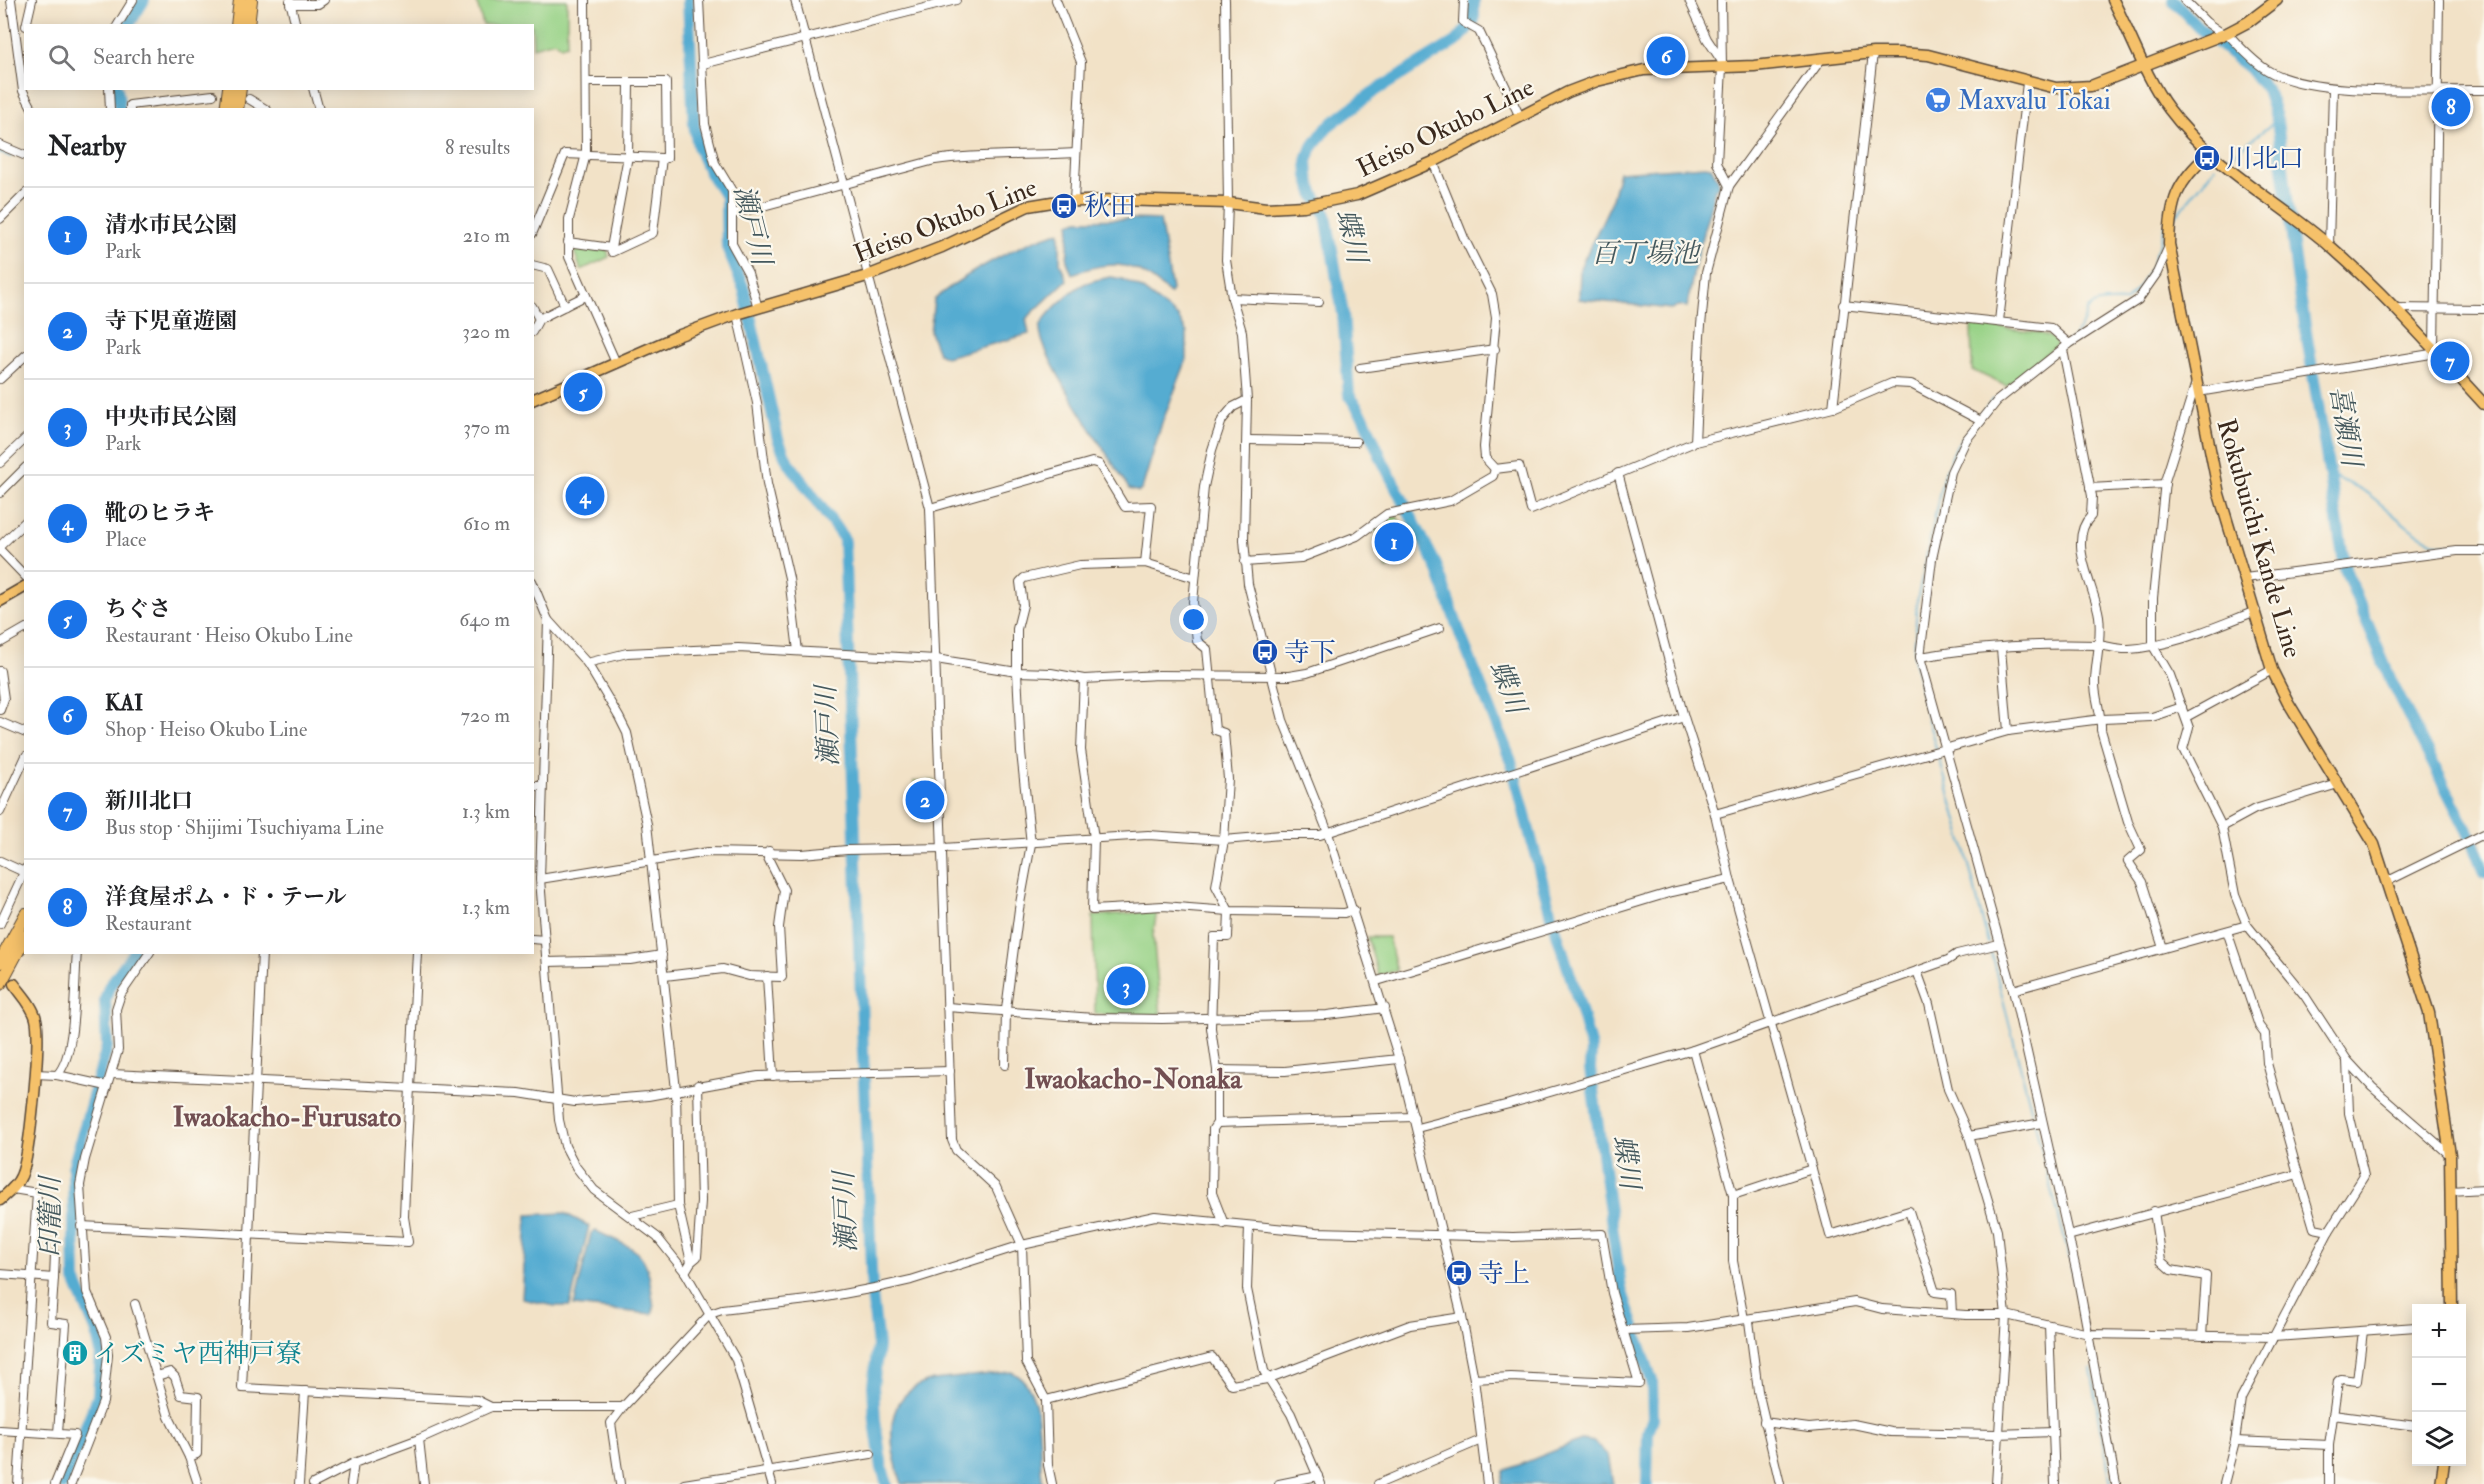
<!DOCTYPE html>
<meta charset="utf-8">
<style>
body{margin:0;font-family:"IM FELL Double Pica","Noto Serif JP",serif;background:#f6f6f6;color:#202124}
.controls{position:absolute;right:18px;bottom:18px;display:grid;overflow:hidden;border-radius:0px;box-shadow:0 3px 15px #0003}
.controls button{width:54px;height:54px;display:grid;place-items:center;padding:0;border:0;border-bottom:2px solid #e0e0e0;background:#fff;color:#202124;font:30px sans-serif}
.you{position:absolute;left:1194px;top:620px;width:21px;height:21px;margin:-15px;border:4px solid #fff;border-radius:50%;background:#1a73e8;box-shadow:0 0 0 9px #1a73e833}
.badge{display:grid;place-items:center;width:39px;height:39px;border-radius:50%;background:#1a73e8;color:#fff;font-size:20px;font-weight:700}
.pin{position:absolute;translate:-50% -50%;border:3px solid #fff;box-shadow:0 2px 6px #0006}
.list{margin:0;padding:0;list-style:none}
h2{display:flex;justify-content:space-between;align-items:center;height:78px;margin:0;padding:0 24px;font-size:26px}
h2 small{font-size:20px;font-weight:400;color:#757577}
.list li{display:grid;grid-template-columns:39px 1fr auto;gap:18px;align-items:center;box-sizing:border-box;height:96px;padding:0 24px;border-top:2px solid #e0e0e0}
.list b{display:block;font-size:22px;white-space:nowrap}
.list p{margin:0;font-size:20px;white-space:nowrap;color:#757577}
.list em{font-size:20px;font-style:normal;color:#757577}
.icon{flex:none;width:33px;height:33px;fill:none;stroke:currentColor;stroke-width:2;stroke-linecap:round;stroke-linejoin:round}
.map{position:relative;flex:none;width:2484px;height:1484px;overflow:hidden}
.search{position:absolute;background:#fff;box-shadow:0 3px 15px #0003;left:24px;top:24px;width:510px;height:66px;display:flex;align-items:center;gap:15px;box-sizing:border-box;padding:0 21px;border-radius:0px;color:#757577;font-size:22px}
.panel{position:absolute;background:#fff;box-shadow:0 3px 15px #0003;left:24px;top:108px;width:510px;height:846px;border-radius:0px}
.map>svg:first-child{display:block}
.green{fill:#97d286;stroke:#697e52;stroke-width:1.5}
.water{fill:#54acd1;stroke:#486b78;stroke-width:1.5}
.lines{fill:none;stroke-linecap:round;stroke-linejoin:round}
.stream{stroke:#54acd1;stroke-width:2}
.river{stroke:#54acd1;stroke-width:12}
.minor-casing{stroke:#564637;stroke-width:10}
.major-casing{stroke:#564637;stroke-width:13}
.highway-casing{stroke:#564637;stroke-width:14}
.minor{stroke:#fff;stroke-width:8}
.major{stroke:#f5c16b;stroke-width:10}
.highway{stroke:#f5c16b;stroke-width:12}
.labels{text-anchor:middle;stroke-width:4.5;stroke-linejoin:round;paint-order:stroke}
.shop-label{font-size:26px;fill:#366cbe;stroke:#fbf7ec;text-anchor:start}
.street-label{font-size:26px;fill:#3b2a1e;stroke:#fbf7ec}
.transit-label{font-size:26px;fill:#164399;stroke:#fbf7ec;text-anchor:start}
.culture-label{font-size:26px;fill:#0d838f;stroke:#fbf7ec;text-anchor:start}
.water-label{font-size:27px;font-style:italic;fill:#44585d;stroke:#fbf7ec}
.quarter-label{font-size:28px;font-weight:bold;fill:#724f52;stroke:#fbf7ec}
</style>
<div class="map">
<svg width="2484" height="1484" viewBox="0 0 2484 1484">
<rect width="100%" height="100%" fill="#fbf7ec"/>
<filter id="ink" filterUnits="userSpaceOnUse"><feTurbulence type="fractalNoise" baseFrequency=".0167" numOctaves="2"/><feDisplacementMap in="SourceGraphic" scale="12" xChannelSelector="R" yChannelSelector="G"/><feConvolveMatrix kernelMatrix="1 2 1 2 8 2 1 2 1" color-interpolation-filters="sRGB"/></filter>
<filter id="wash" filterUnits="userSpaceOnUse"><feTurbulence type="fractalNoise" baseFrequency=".008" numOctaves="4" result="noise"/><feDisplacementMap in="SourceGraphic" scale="24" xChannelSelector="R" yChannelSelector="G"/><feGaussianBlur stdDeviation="1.35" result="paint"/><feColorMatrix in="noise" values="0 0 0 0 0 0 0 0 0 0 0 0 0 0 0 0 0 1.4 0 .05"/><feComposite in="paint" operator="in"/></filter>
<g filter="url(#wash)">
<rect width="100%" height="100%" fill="#f2e2c7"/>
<g class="green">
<polygon points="476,0 567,0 567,44 561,46 554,41 533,47 532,26 483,25"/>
<polygon points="576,248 607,249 609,257 581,270 574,251"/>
<polygon points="1971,324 2040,333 2055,339 2057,345 2006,386 1972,370"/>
<polygon points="1392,516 1397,517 1416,550 1410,552 1411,559 1387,569 1377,552 1377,534 1375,529"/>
<polygon points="914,781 935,781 937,819 915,820"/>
<polygon points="1157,911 1153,935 1161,1016 1095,1014 1093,916"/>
<polygon points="1367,937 1388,937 1397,971 1378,975"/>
</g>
<g class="water">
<polygon points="1705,166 1711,167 1718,179 1718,187 1715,189 1697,255 1687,307 1678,306 1671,309 1579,299 1580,268 1611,203 1619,172"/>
<path d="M1133,219L1160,220L1172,290L1170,294C1133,262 1119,258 1072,274L1067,261L1070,223L1078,220Z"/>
<path d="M1060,232V263L1067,280L1026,319L1029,334L946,357L938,353L930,332L934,300C960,276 1026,240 1060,232Z"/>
<path d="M1111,277L1122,279L1140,288L1178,317L1187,333V359L1162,423L1142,489L1139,492L1129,489C1112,460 1039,356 1040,329C1041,317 1073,289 1084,284C1092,280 1102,279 1111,277Z"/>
<polygon points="564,1213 589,1226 570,1306 555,1306 522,1299 527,1215"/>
<path d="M596,1231C648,1255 646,1251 654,1308L652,1314L574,1306L591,1233Z"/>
<path d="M1011,1372C1048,1386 1036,1453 1043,1484H902C888,1444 880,1394 933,1380Z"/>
<polygon points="1581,1440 1595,1442 1608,1456 1613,1484 1501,1484 1504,1471"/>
</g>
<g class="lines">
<g class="stream">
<polyline points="0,152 11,157"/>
<polyline points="2228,158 2277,120"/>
<polyline points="2175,217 2215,167"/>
<path d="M2069,340C2099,317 2068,300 2125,302L2139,287L2152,264L2166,224"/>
<polyline points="1978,417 1994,399"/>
<polyline points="1975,422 1957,445 1943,477 1917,601 1914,656 1923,703 1963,841 1988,943"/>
<path d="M2331,474C2341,482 2354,484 2364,491C2389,508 2408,533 2437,543C2451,548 2469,544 2484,546"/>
<polyline points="1990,949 2070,1260"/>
<polyline points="2071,1265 2082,1322"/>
<polyline points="2091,1369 2111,1484"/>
</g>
<g class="river">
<polyline points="688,0 694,124 698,146 710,173 726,196 727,247 744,289 778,439 787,460 844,539 872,1295 878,1346 873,1386 875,1421 882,1468 887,1484"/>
<polyline points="1474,0 1474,20 1458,40 1372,93 1327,127 1311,149 1307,161 1308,176 1313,193 1326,215 1343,314 1349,395 1364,418 1383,462 1436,565 1462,639 1511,761 1551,915 1579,1003 1591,1049 1590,1069 1621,1289 1652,1381 1653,1418 1648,1432 1647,1484"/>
<polyline points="2173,0 2198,27 2249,68 2267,90 2277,120 2298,283 2345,569 2392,683 2474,844 2484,873"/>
<polyline points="128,26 144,0"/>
<polyline points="117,88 120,110"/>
<polyline points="63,1484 98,1396 101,1353 96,1330 75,1280 73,1168 107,1047 105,1000 109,987 134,952"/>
</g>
</g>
</g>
<g filter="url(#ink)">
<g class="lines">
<g class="minor-casing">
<g id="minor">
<polyline points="11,0 23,91 33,110"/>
<polyline points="585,0 586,154 569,219 569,257 616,363"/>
<polyline points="699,0 705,124 715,163 732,191 732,244 748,273 758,308"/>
<polyline points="795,0 930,508 952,1140 956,1150 996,1187 1022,1245 1026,1362 1046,1400 1048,1465 1052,1484"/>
<polyline points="1056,0 1081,62 1074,201"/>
<polyline points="1225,0 1228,203 1226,260 1232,298 1242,332 1247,400 1244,540 1248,584 1283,720 1327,830 1399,1059 1462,1317 1474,1379 1487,1484"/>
<polyline points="1464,0 1463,22 1479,31 1520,117"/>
<polyline points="1689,0 1707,39 1721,60"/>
<polyline points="1721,0 1722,67 1717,163 1729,186"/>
<polyline points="2184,0 2206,22 2223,34"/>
<polyline points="290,1 296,26"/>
<polyline points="290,4 318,4 324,0"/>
<polyline points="26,26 32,0"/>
<polyline points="117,26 133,0"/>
<path d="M2227,33C2238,45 2252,61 2267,70C2312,98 2429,89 2484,90"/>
<polyline points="703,64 956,0"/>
<polyline points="109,88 110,110"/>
<polyline points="313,88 319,110"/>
<polyline points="249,99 267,110"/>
<polyline points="130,110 130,105 213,95"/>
<polyline points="0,145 26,156"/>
<polyline points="1433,162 1464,238 1492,294 1496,318 1484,447 1485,458 1495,469"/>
<path d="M733,214L935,160C981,153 1029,156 1076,153"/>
<polyline points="0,219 26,193"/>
<polyline points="532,234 565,154 662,158"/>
<polyline points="568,242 611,248 612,252 653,233 662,158 667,158 666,82 587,82"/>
<polyline points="2329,246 2333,88"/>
<polyline points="611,248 628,156 629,83"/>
<polyline points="532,265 548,269 565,306"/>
<polyline points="1232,298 1319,302"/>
<polyline points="1843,305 2051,328 2069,344"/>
<polyline points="532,306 539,319 532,332"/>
<polyline points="2394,308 2484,309"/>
<polyline points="737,314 757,403 767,484 789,578 798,651"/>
<polyline points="539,319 585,296"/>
<polyline points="1999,321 2027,83"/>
<path d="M2063,350L2092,496L2091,516C2066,541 2095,587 2099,616C2102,638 2096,659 2095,680C2094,697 2102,713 2101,730L2128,822L2141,850L2128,861L2142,882L2163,948"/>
<polyline points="2434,350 2439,0"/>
<polyline points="1360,368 1495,349"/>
<polyline points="0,379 26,355"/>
<polyline points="2196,382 2165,481 2153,598 2153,646 2170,675 2189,728 2183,749 2222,827 2235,895 2247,925 2305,996 2347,1060 2372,1087 2450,1155"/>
<polyline points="2198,392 2437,353"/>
<polyline points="1833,408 1873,53"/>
<polyline points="1248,440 1356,442"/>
<polyline points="1695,442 1700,336 1706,273 1729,186 1822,58"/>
<polyline points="0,463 26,438"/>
<polyline points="1495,469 1519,466 1531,510 1695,442 1833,408 1892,383 1911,384 1981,421"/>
<polyline points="1618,473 1684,717 1715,814 1730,879 1812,1169 1733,1195"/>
<polyline points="2090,488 2165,484"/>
<polyline points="0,493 26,467"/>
<polyline points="930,508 1092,462 1099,464 1125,507 1151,506 1145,563"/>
<polyline points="0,546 26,521"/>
<polyline points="0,550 26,577"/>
<polyline points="1245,562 1301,558 1357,536 1387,514 1450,501 1493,476 1495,469"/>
<polyline points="2245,578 2457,551 2484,551"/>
<polyline points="532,581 548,620 540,879 559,1120 565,1146 576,1167 594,1190 657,1237 685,1272 736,1360 772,1484"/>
<polyline points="548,620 587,663 619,717 627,733 647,824 676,1090 678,1205 691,1262 685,1272"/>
<polyline points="0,643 26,628"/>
<polyline points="2001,649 2008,731"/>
<path d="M1920,657C1977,647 2040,643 2098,645C2108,646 2119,650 2129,649C2174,646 2214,627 2256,611"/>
<polyline points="587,663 627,653 738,648 936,659 1017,672 1051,673 1084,679 1159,675 1289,676 1307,673 1440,628"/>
<polyline points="0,671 4,699 0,710"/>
<polyline points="1084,679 1081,750 1094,838 1092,910 1163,906 1229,911 1344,913 1354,910"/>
<polyline points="2186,717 2272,670"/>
<polyline points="0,722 26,733"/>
<polyline points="532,786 542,786"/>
<polyline points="0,812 26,756"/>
<polyline points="1715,814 2008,731 2102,719 2152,717 2182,707"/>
<polyline points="2222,827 2255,809 2338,784"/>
<polyline points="0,861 24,872"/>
<polyline points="540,879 708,852 802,854 847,850 943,848 1148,835 1224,840 1281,835 1320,835 1684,717"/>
<polyline points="2388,881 2484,834"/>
<polyline points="0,924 26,868"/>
<polyline points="532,939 545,940"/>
<polyline points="262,952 242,1388 477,1400 491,1407"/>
<polyline points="547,962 630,960 662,955"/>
<polyline points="1917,971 1929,1004 1948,1089 1969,1136 1997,1231 2006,1315 1996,1484"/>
<polyline points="665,976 723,969 749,976 782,977 779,927 784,890 768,858 769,851"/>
<polyline points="767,976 773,1076"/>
<polyline points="1377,981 1672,892 1730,879"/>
<polyline points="2013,990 2247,925"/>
<polyline points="947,1007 1094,1018 1162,1019 1327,1015 1385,1008"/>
<polyline points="1693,1050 1733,1195 1733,1261 1744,1319"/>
<polyline points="1005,1065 1006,1009 1019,909 1031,844 1021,752 1017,672 1017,629 1023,605 1020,582 1024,578 1080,565 1145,563 1195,578"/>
<polyline points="1217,1070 1285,1071 1399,1059"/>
<polyline points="35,1074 57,1075 107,1086"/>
<polyline points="112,1074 519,1093 575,1102 648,1096 758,1076 950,1071"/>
<path d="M57,1075C77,1055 74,982 77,952"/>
<polyline points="1217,1123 1414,1117"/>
<polyline points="1417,1128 1509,1104 1693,1050 1948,960 1957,954 1999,944"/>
<polyline points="1969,1136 2042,1123"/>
<polyline points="1812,1169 1830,1235 1909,1211 1935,1292 1951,1294 1952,1314"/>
<polyline points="2298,1174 2314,1228 2329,1231"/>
<polyline points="13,1189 37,1193 18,1484"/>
<polyline points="2450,1191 2484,1189"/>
<polyline points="2154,1211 2161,1261 2171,1270 2206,1276 2202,1336"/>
<polyline points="632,1216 678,1205"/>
<polyline points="1224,1224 1212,1193 1213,1129 1217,1123 1217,1070 1211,1028 1214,937 1228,937 1229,911 1216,886 1224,840 1228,779 1224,733 1215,730 1207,649 1197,641 1193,602 1204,487 1212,450 1222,420 1233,407 1247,400"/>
<polyline points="81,1226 408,1242 404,1217 406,1165 417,952"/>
<polyline points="1249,1226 1247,1289 1264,1371 1291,1414 1321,1484"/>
<polyline points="2068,1236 2298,1174 2267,1063 2265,1034 2259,1026 2227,931"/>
<polyline points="691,1262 697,1257 701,1201 698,1085"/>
<polyline points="0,1274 54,1278 51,1322 66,1324 58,1433"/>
<polyline points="54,1278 55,1254"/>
<polyline points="135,1304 169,1417 189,1457 198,1484"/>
<polyline points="1749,1321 1758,1391 1780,1484"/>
<polyline points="2049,1325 2055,1484"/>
<polyline points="1624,1330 1688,1328 1855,1302 1882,1309 1966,1315 2006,1315 2089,1334 2274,1337 2416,1327"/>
<polyline points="157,1376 170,1372 175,1377 181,1395 198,1397 197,1454 189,1457"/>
<polyline points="1046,1400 1212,1357 1232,1385 1267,1379 1410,1325 1462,1317"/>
<polyline points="2333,1415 2416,1426"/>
<polyline points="1764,1422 1809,1428 1853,1424 1891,1432 1997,1434 2053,1432"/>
<polyline points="0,1430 75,1435 55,1484"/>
<polyline points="419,1439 424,1484"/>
<polyline points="2235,1441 2329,1445 2329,1484"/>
<polyline points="2329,1445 2338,1381 2341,1379 2357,1381 2363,1331"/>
<polyline points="71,1484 103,1402 108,1355 106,1337 87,1292 80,1185 85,1159 118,1050 116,1009 121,994 150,952"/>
<polyline points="299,1484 305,1391"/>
<polyline points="313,1484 354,1463 419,1439 491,1407 623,1407"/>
<polyline points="351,1484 354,1463"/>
<polyline points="620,1484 611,1423 623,1407 710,1314 722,1310 816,1299 880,1287 911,1280 1022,1245 1155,1216 1316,1232 1513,1237 1602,1234 1612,1293 1639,1383 1511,1377 1474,1379"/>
<polyline points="684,1484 871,1454"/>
<polyline points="1279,1484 1318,1476"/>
<polyline points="1378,1484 1481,1440"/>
<polyline points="2116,1484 2077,1274 2013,990 1920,657 1932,559 1951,472 1966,440 1997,401 2069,344 2138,300 2157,273 2169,246"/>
<polyline points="2224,1484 2235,1441 2241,1399 2329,1231 2364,1176 2349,1113 2347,1060"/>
</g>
</g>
<g class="major-casing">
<g id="major">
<path d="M2113,0C2130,33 2147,80 2169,109C2213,168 2277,200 2331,247C2386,295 2435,351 2484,404"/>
<path d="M2209,154C2176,182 2170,202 2169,244L2219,494L2272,670L2288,702L2374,844L2429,1013L2450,1155L2452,1308"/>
<polyline points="532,400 680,335 737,314 867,276 942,247 1028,206 1052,202 1115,200 1228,203 1266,208 1304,206 1357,195 1433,162 1568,92 1597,81 1644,70 1754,66 1873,53 1900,53 1928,55 2056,88 2091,86 2227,33 2248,22 2277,0"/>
<polyline points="0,601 26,586"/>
<path d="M0,1200C8,1193 17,1186 21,1176C30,1157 41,1039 36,1019C33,1006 22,995 14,984"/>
<polyline points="2441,1484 2444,1462"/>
</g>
</g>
<g class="highway-casing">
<g id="highway">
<polyline points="237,26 240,0"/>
<polyline points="248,26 251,0"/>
<polyline points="226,110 229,88"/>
<polyline points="237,110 240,88"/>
<polyline points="0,962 26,914"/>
<polyline points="0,984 26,936"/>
</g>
</g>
<use href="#minor" class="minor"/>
<use href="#major" class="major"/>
<use href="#highway" class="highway"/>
</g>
</g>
<defs>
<g id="supermarket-disc" transform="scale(1.35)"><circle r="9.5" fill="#3f7fe0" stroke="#fbf7ec"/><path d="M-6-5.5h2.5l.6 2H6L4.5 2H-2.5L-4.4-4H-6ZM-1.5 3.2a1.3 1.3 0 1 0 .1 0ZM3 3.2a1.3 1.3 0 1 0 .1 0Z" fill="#fff"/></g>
<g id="bus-disc" transform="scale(1.35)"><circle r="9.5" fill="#1a4fb4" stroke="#fbf7ec"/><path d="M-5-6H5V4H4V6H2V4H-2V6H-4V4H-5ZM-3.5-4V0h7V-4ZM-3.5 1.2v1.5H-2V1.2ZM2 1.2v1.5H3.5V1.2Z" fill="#fff"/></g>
<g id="building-disc" transform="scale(1.35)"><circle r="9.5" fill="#0f9aa8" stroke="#fbf7ec"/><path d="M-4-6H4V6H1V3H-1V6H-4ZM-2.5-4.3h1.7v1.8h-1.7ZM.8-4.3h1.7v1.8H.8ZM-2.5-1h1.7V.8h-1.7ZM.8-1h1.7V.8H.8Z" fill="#fff"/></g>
</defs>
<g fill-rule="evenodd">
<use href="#supermarket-disc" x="1938" y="100"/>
<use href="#bus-disc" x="2207" y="158"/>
<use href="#bus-disc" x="1064" y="206"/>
<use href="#bus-disc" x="1265" y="652"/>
<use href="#bus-disc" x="1459" y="1273"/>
<use href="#building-disc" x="75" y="1353"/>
</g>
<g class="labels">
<g class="shop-label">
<text x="1958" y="109">Maxvalu Tokai</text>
</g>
<g class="street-label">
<text transform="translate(1445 127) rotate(-26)" y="9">Heiso Okubo Line</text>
<text transform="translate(945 220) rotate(-21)" y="9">Heiso Okubo Line</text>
<text transform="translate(2260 538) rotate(74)" y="9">Rokubuichi Kande Line</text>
</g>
<g class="transit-label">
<text x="2226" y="167">川北口</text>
<text x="1084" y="215">秋田</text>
<text x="1284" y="661">寺下</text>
<text x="1478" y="1282">寺上</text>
</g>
<g class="culture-label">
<text x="94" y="1362">イズミヤ西神戸寮</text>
</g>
<g class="water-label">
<text transform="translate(753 225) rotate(76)" y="9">瀬戸川</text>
<text transform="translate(1352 236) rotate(77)" y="9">蝶川</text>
<text x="1645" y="262">百丁場池</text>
<text transform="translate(2346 426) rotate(81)" y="9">喜瀬川</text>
<text transform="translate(1508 687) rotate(69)" y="9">蝶川</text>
<text transform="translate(827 726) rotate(-92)" y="9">瀬戸川</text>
<text transform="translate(1627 1162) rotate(82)" y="9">蝶川</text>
<text transform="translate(845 1212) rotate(-92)" y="9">瀬戸川</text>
<text transform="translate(50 1217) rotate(-90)" y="9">印籠川</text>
</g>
<g class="quarter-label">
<text x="1133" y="1088">Iwaokacho-Nonaka</text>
<text x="287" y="1126">Iwaokacho-Furusato</text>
</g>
</g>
</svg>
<div class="controls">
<button>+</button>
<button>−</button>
<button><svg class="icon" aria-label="layers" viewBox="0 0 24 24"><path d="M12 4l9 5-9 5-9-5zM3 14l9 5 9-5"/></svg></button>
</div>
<div class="you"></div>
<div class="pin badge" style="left:1394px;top:542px">1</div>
<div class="pin badge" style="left:925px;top:800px">2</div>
<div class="pin badge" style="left:1126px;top:986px">3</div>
<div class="pin badge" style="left:585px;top:496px">4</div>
<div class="pin badge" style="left:583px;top:392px">5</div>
<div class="pin badge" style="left:1666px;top:56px">6</div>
<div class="pin badge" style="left:2450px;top:361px">7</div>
<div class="pin badge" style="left:2451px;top:107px">8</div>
<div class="search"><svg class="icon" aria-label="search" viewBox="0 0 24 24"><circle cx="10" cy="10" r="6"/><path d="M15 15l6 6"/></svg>Search here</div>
<section class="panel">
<h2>Nearby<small>8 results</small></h2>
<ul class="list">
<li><span class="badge">1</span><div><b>清水市民公園</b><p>Park</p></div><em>210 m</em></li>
<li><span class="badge">2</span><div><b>寺下児童遊園</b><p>Park</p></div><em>320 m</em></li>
<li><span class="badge">3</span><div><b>中央市民公園</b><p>Park</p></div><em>370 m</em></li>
<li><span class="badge">4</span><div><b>靴のヒラキ</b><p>Place</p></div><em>610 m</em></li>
<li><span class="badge">5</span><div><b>ちぐさ</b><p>Restaurant · Heiso Okubo Line</p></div><em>640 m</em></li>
<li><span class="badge">6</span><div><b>KAI</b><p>Shop · Heiso Okubo Line</p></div><em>720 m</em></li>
<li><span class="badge">7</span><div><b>新川北口</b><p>Bus stop · Shijimi Tsuchiyama Line</p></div><em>1.3 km</em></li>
<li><span class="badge">8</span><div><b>洋食屋ポム・ド・テール</b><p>Restaurant</p></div><em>1.3 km</em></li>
</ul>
</section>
</div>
